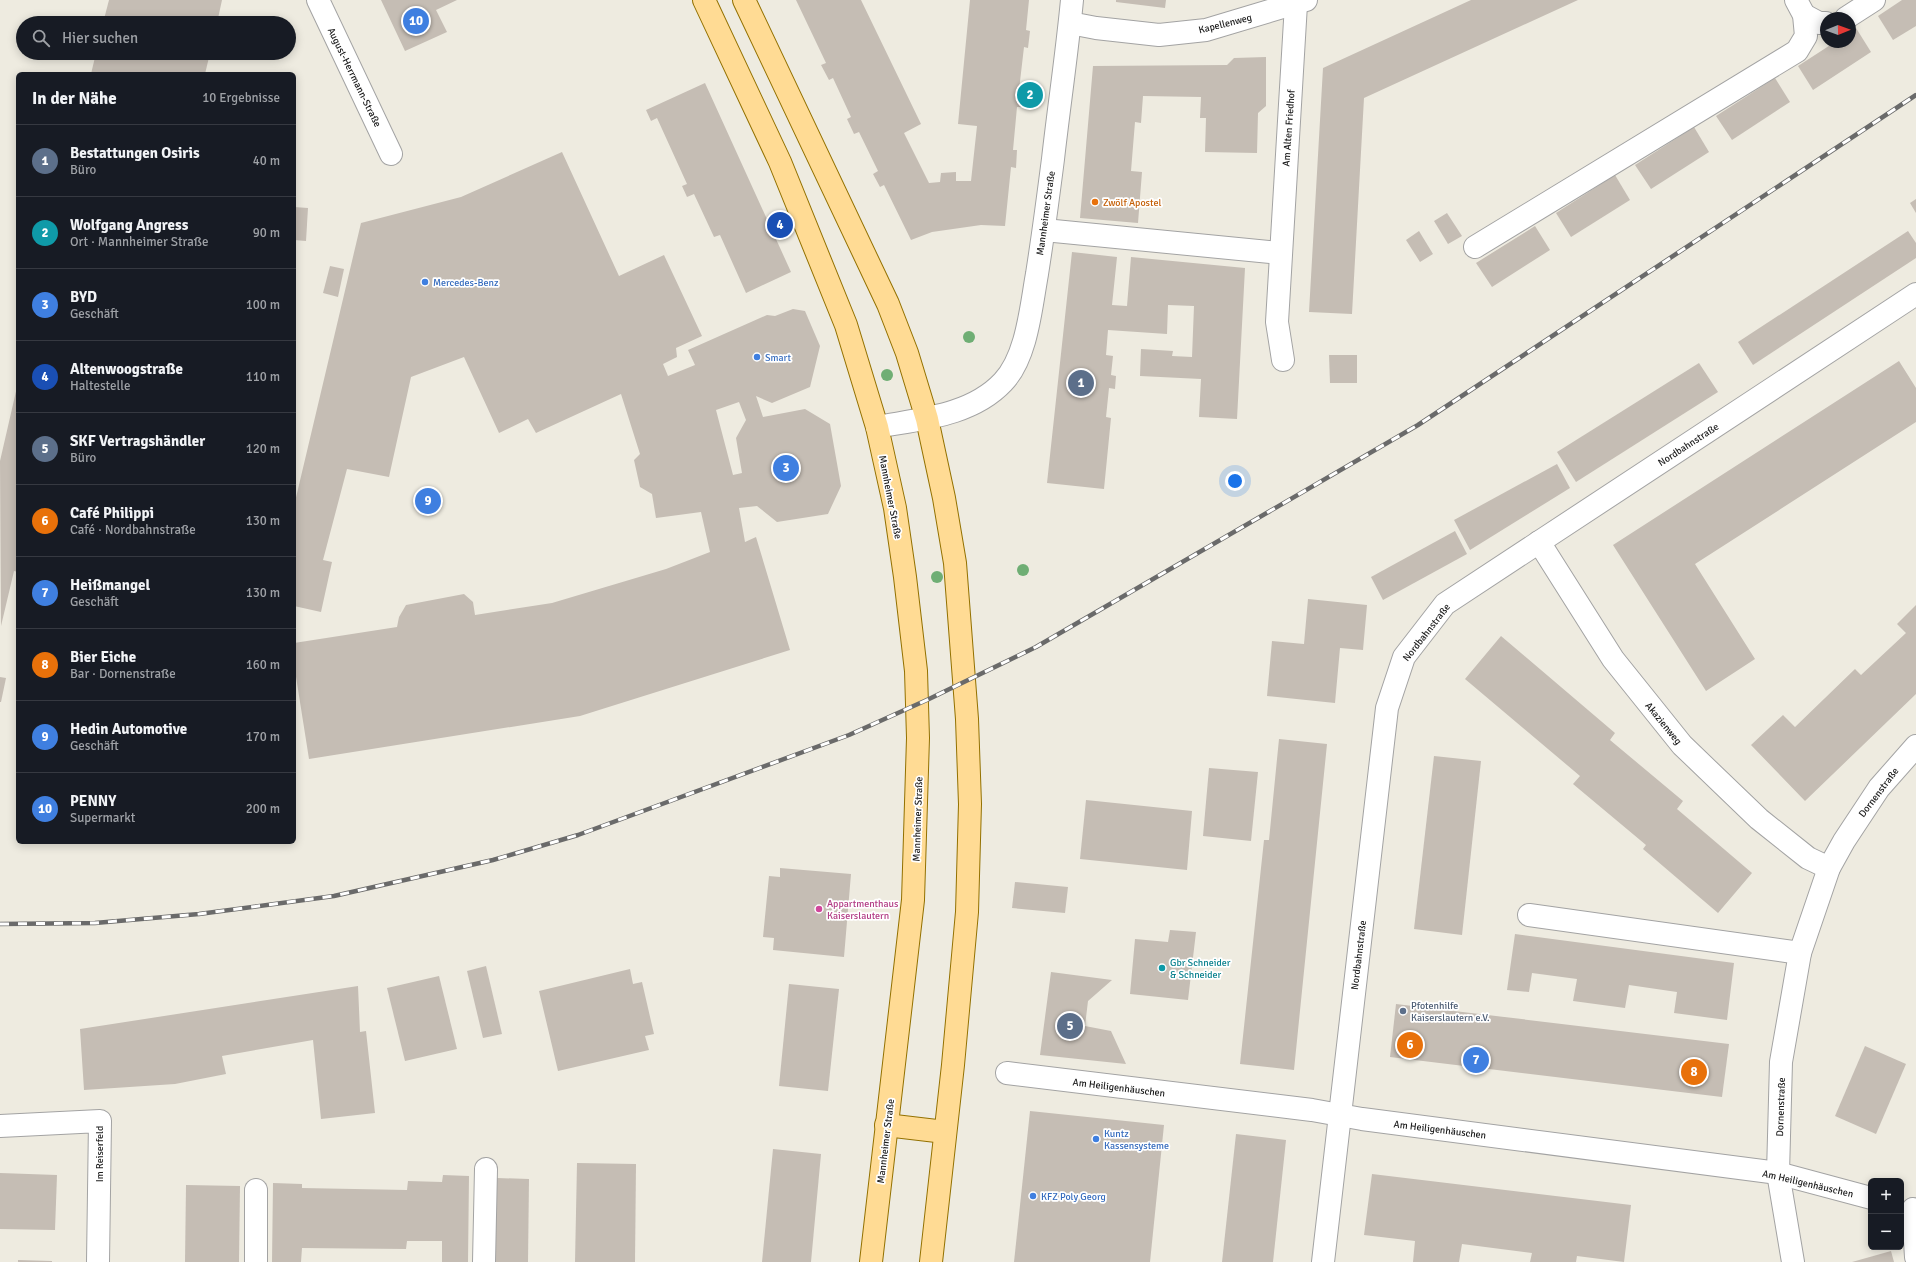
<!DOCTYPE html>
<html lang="de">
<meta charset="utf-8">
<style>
body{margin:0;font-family:Signika,sans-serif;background:#242831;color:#f1f3f6}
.controls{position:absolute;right:12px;bottom:12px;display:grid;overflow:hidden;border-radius:6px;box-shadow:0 2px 10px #0003}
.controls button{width:36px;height:36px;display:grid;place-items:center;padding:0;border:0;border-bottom:1px solid #363941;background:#171b24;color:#f1f3f6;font:20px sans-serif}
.compass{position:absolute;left:1820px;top:12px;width:36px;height:36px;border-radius:50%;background:#171b24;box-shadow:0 2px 10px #0003;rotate:89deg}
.you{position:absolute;left:1235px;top:481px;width:14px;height:14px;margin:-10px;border:3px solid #fff;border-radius:50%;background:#1a73e8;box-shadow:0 0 0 6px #1a73e833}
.badge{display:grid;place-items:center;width:26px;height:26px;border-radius:50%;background:#de8f87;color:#fff;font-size:13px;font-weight:700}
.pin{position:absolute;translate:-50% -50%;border:2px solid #fff;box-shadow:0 1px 4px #0006}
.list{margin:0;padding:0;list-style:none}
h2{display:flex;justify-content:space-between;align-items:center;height:52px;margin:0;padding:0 16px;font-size:17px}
h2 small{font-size:13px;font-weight:400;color:#9ea1a6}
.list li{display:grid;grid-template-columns:26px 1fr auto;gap:12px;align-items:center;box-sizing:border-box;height:72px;padding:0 16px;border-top:1px solid #363941}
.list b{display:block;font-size:15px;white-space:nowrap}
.list p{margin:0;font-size:13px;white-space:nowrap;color:#9ea1a6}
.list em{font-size:13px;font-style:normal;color:#9ea1a6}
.icon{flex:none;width:22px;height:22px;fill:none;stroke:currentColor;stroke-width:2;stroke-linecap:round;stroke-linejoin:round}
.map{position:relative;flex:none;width:1916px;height:1262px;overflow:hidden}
.search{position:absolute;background:#171b24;box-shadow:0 2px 10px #0003;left:16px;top:16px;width:280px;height:44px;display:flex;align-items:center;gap:10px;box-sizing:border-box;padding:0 14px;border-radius:22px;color:#9ea1a6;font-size:15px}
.panel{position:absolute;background:#171b24;box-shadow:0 2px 10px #0003;left:16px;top:72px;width:280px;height:772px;border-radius:6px}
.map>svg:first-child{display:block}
.building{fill:#c5bdb4;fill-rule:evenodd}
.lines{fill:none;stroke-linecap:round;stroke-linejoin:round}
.minor-casing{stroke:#a3a3a3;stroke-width:24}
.major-casing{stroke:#937100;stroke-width:24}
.minor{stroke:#fff;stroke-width:22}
.major{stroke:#ffdb94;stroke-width:22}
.rail-casing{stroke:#6a6a6a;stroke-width:4.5}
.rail{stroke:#fff;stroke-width:3;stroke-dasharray:9;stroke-linecap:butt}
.tree{fill:#6fae74}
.food-dot{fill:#e8710a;stroke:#fff;stroke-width:1.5}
.shop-dot{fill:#3f7fe0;stroke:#fff;stroke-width:1.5}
.hotel-dot{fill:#d1479c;stroke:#fff;stroke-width:1.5}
.culture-dot{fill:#0f9aa8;stroke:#fff;stroke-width:1.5}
.service-dot{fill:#5c6f8a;stroke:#fff;stroke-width:1.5}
.labels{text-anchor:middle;stroke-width:3.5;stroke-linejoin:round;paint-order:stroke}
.street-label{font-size:10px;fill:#1c1c1c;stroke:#fff}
.food-label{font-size:10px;fill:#c56008;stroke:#fff;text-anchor:start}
.shop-label{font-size:10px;fill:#366cbe;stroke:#fff;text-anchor:start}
.hotel-label{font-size:10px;fill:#b23c85;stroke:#fff;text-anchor:start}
.culture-label{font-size:10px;fill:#0d838f;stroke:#fff;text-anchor:start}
.service-label{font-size:10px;fill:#4e5e75;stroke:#fff;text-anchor:start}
</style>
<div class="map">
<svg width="1916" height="1262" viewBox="0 0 1916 1262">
<rect width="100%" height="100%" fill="#eeebe0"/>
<g class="building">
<polygon points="109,0 222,0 217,23 103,23"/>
<polygon points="381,0 457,0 436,10 447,32 405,51"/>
<polygon points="796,0 861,0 921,124 904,133 929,183 940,182 941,173 956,172 956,181 971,181 977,126 958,124 970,0 1029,0 1026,30 1030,31 1028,48 1024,47 1019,90 1024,91 1022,107 1017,107 1013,150 1017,150 1016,168 1011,167 1005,226 981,225 932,232 911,240 884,185 880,187 873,174 878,171 859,132 854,134 847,119 851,117 833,78 829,80 821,65 826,63"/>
<polygon points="1116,0 1166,0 1165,8 1116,2"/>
<polygon points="1471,0 1578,0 1364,98 1352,314 1309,312 1323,68"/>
<polygon points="1902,0 1916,0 1916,26 1893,40 1878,16"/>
<polygon points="1856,28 1871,52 1813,90 1798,66 1835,42 1850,42 1850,32"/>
<polygon points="96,53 210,53 205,74 91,74"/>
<polygon points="1266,57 1266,106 1258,113 1257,153 1205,152 1206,118 1200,118 1201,97 1143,96 1141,123 1135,122 1131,171 1142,172 1138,223 1080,218 1093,66 1227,65 1234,58"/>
<polygon points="1775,78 1790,102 1732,140 1716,116"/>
<polygon points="705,83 791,272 746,293 720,235 714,237 694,194 687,197 682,186 687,184 657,118 651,121 646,110"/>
<polygon points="1694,127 1709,152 1651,189 1635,165"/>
<path d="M562,152L619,276L664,255L702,336L676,348L677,357L663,364L668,376L695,365L688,350L767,315L775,316L793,309L805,311L820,346L810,387L772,403L756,396L763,417L805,409L830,424L841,486L828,514L777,522L757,506L739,508L745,542L756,537L790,650L580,716L309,759L294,664V643L397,627L399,617L406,605L464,594L473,602L475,615L552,603L666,569L710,552L701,512L656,518L652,494L640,487L634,460L640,454L621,394L536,433L528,419L499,433L464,357L411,377L389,477L347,469L323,560L332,562L321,612L294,606V506L361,223L461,197ZM739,402L746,420L736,438L742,473L733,475L716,410Z"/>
<polygon points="1615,175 1630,200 1571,237 1556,213"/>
<polygon points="1916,199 1916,213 1910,203"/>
<polygon points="294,207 308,208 306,241 294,240"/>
<polygon points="1447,213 1462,236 1448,244 1434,221"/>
<polygon points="1535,226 1550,250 1492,287 1476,263"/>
<polygon points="1419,231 1433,254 1420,262 1406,240"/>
<polygon points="1908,231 1916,243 1916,258 1753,365 1738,342"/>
<polygon points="1072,252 1117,257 1112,305 1127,306 1131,257 1245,268 1237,419 1199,417 1201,379 1140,376 1141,349 1173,351 1172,356 1192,357 1194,306 1168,305 1167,334 1108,330 1106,355 1113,356 1111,375 1116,376 1115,389 1109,388 1106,417 1111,418 1104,489 1047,483"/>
<polygon points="330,266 344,269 338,297 323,293"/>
<polygon points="1329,355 1357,355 1357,383 1330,383"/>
<polygon points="1899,361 1916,388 1916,422 1695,564 1755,659 1706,691 1613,545"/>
<polygon points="1699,363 1718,392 1576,482 1557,452"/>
<polygon points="17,387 18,572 14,571 1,626 0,461"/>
<polygon points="1557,464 1570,488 1470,550 1454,520"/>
<polygon points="1455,531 1467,554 1383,600 1371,577"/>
<polygon points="1308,599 1367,605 1363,650 1340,648 1335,703 1267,696 1272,641 1304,644"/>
<polygon points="1916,605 1916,694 1805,801 1751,745 1783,715 1795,727 1855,669 1861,675 1906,633 1897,624"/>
<polygon points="1501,636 1615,733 1610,740 1683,801 1677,809 1752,873 1718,913 1643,849 1646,845 1573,784 1580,776 1465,679"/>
<polygon points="0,677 6,678 1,702 0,702"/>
<polygon points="1279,739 1327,744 1294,1070 1240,1064 1264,840 1269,840"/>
<polygon points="1434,756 1481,761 1462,935 1414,929"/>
<polygon points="1209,768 1258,772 1251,841 1203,836"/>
<polygon points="1086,800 1192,811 1187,870 1080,859"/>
<polygon points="780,868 851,874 844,957 773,950 774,938 763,937 769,876 780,877"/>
<polygon points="1015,882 1068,887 1065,913 1012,908"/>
<polygon points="1170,930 1196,932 1188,1000 1130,994 1135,939 1168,942"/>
<polygon points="1515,934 1734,963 1727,1020 1674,1013 1677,992 1629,985 1625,1008 1573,1001 1577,979 1532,973 1529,992 1507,990"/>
<polygon points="486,966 502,1034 483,1038 467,971"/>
<polygon points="630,969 633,984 642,982 654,1034 645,1036 649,1050 558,1071 539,991"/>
<polygon points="1051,972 1112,980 1088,1001 1085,1026 1111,1031 1126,1064 1040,1055"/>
<polygon points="439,976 457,1049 405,1061 387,988"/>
<polygon points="789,984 839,989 828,1091 779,1086"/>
<polygon points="358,986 360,1032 366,1031 375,1113 321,1119 313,1040 222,1056 226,1074 175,1084 84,1090 80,1029"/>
<polygon points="1396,1004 1729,1044 1722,1097 1390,1057"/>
<polygon points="1865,1046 1906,1064 1876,1134 1835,1116"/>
<polygon points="1030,1111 1164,1125 1150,1262 1014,1262"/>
<polygon points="1236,1134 1286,1140 1273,1262 1222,1262"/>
<polygon points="773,1149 821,1154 811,1262 762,1262"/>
<polygon points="577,1163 636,1164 635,1262 575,1262"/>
<polygon points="0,1173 57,1175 55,1230 0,1229"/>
<polygon points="1372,1174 1631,1205 1624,1262 1577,1256 1576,1262 1530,1262 1532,1253 1462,1244 1459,1262 1413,1262 1415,1241 1364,1235"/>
<polygon points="443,1175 469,1176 468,1262 442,1262 442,1241 407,1241 406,1249 302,1248 301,1262 272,1262 273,1183 302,1184 302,1188 407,1190 408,1181 442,1182"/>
<polygon points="497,1178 529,1179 528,1262 495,1262"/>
<polygon points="186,1185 240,1186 239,1262 185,1262"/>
<polygon points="1891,1251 1894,1262 1852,1262"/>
<polygon points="18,1260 52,1261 52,1262 18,1262"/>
</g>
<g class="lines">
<g class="minor-casing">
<g id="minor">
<polyline points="318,0 391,154"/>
<polyline points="1804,15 1819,23 1826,23"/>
<polyline points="1846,18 1874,0"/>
<polyline points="1070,23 1096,28 1159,35 1206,30 1306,0"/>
<polyline points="1044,230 1280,253"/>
<polyline points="1475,247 1797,51 1806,36 1804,15 1796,0"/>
<polyline points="1283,360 1277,322 1296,4"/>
<path d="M877,427C920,419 971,416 1003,382C1027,357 1031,307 1037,274C1043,236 1048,198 1053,159C1059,106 1067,53 1072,0"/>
<polyline points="1539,542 1613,659 1682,745 1759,819 1808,858 1829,868"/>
<polyline points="1529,915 1800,953"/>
<polyline points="1007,1073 1312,1110 1362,1119 1778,1173 1871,1198"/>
<polyline points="0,1126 100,1121 98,1262"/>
<polyline points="1913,1209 1916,1257"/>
<polyline points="256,1262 256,1190"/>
<polyline points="484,1262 486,1169"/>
<polyline points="1323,1262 1387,708 1404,657 1445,604 1916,294"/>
<polyline points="1793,1262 1778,1173 1781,1062 1800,953 1829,868 1844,841 1879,788 1916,746"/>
</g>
</g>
<g class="major-casing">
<g id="major">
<polyline points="704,0 780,162 846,325 877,427 895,508 905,577 916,671 918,738 913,900 871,1262"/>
<polyline points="744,0 888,304 907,353 927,419 944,498 955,563 967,719 970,804 967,912 953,1065 931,1262"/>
<polyline points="886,1125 945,1132"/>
</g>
</g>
<use href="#minor" class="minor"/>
<use href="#major" class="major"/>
<g class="rail-casing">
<polyline id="rail" points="0,924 95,923 199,914 334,896 493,860 578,835 849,735 929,699 1036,647 1418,425 1916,95"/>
</g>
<use href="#rail" class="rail"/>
</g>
<g class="tree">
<circle cx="969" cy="337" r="6"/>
<circle cx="887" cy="375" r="6"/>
<circle cx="1023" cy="570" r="6"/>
<circle cx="937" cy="577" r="6"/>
</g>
<circle class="food-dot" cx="1095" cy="202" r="4"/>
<g class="shop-dot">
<circle cx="425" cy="282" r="4"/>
<circle cx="757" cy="357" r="4"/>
<circle cx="1096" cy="1139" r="4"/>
<circle cx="1033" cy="1196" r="4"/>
</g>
<circle class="hotel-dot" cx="819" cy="909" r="4"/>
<circle class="culture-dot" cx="1162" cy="968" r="4"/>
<circle class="service-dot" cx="1403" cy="1011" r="4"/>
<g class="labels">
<g class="street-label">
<text transform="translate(1225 23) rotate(-14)" y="4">Kapellenweg</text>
<text transform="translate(355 77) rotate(64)" y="4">August-Herrmann-Straße</text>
<text transform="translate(1288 128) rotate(-86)" y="4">Am Alten Friedhof</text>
<text transform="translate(1045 213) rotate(-82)" y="4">Mannheimer Straße</text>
<text transform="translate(1688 444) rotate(-33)" y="4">Nordbahnstraße</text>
<text transform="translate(891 497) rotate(79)" y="4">Mannheimer Straße</text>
<text transform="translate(1426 632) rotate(-52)" y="4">Nordbahnstraße</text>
<text transform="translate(1664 723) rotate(51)" y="4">Akazienweg</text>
<text transform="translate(1878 792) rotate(-53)" y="4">Dornenstraße</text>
<text transform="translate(917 819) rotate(-88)" y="4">Mannheimer Straße</text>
<text transform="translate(1358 955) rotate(-83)" y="4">Nordbahnstraße</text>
<text transform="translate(1119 1087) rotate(7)" y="4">Am Heiligenhäuschen</text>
<text transform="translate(1780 1107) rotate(-88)" y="4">Dornenstraße</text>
<text transform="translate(1440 1129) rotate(7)" y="4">Am Heiligenhäuschen</text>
<text transform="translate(885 1141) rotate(-83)" y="4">Mannheimer Straße</text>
<text transform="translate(99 1154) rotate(-90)" y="4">Im Reiserfeld</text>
<text transform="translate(1808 1183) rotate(13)" y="4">Am Heiligenhäuschen</text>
</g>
<g class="food-label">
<text x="1103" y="206">Zwölf Apostel</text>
</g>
<g class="shop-label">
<text x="433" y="286">Mercedes-Benz</text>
<text x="765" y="361">Smart</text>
<text x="1104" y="1137">Kuntz<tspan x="1104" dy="12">Kassensysteme</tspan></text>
<text x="1041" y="1200">KFZ Poly Georg</text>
</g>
<g class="hotel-label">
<text x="827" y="907">Appartmenthaus<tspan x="827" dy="12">Kaiserslautern</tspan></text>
</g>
<g class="culture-label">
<text x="1170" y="966">Gbr Schneider<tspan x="1170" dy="12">&amp; Schneider</tspan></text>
</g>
<g class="service-label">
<text x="1411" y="1009">Pfotenhilfe<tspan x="1411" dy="12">Kaiserslautern e.V.</tspan></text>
</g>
</g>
</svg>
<div class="controls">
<button>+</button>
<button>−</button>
</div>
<svg class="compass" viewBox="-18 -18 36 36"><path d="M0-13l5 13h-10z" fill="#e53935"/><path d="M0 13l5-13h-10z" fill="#9ea1a6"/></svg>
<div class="you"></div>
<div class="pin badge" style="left:1081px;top:383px;background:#5c6f8a">1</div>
<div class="pin badge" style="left:1030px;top:95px;background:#0f9aa8">2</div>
<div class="pin badge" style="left:786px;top:468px;background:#3f7fe0">3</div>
<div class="pin badge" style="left:780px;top:225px;background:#1a4fb4">4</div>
<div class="pin badge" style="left:1070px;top:1026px;background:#5c6f8a">5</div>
<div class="pin badge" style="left:1410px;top:1045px;background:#e8710a">6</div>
<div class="pin badge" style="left:1476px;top:1060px;background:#3f7fe0">7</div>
<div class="pin badge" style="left:1694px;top:1072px;background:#e8710a">8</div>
<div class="pin badge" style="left:428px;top:501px;background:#3f7fe0">9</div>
<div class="pin badge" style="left:416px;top:21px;background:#3f7fe0">10</div>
<div class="search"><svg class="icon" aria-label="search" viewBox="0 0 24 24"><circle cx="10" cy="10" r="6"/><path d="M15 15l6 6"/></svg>Hier suchen</div>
<section class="panel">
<h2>In der Nähe<small>10 Ergebnisse</small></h2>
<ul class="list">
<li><span class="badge" style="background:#5c6f8a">1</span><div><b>Bestattungen Osiris</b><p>Büro</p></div><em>40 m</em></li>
<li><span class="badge" style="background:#0f9aa8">2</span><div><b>Wolfgang Angress</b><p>Ort · Mannheimer Straße</p></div><em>90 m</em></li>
<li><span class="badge" style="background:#3f7fe0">3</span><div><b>BYD</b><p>Geschäft</p></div><em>100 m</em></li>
<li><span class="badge" style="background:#1a4fb4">4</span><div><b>Altenwoogstraße</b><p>Haltestelle</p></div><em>110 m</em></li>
<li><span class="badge" style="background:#5c6f8a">5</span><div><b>SKF Vertragshändler</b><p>Büro</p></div><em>120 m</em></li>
<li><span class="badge" style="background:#e8710a">6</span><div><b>Café Philippi</b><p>Café · Nordbahnstraße</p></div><em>130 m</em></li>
<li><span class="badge" style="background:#3f7fe0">7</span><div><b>Heißmangel</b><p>Geschäft</p></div><em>130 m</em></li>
<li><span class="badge" style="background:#e8710a">8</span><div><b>Bier Eiche</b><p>Bar · Dornenstraße</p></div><em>160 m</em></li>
<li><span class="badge" style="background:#3f7fe0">9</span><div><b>Hedin Automotive</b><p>Geschäft</p></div><em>170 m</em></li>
<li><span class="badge" style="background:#3f7fe0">10</span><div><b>PENNY</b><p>Supermarkt</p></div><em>200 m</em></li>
</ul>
</section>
</div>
